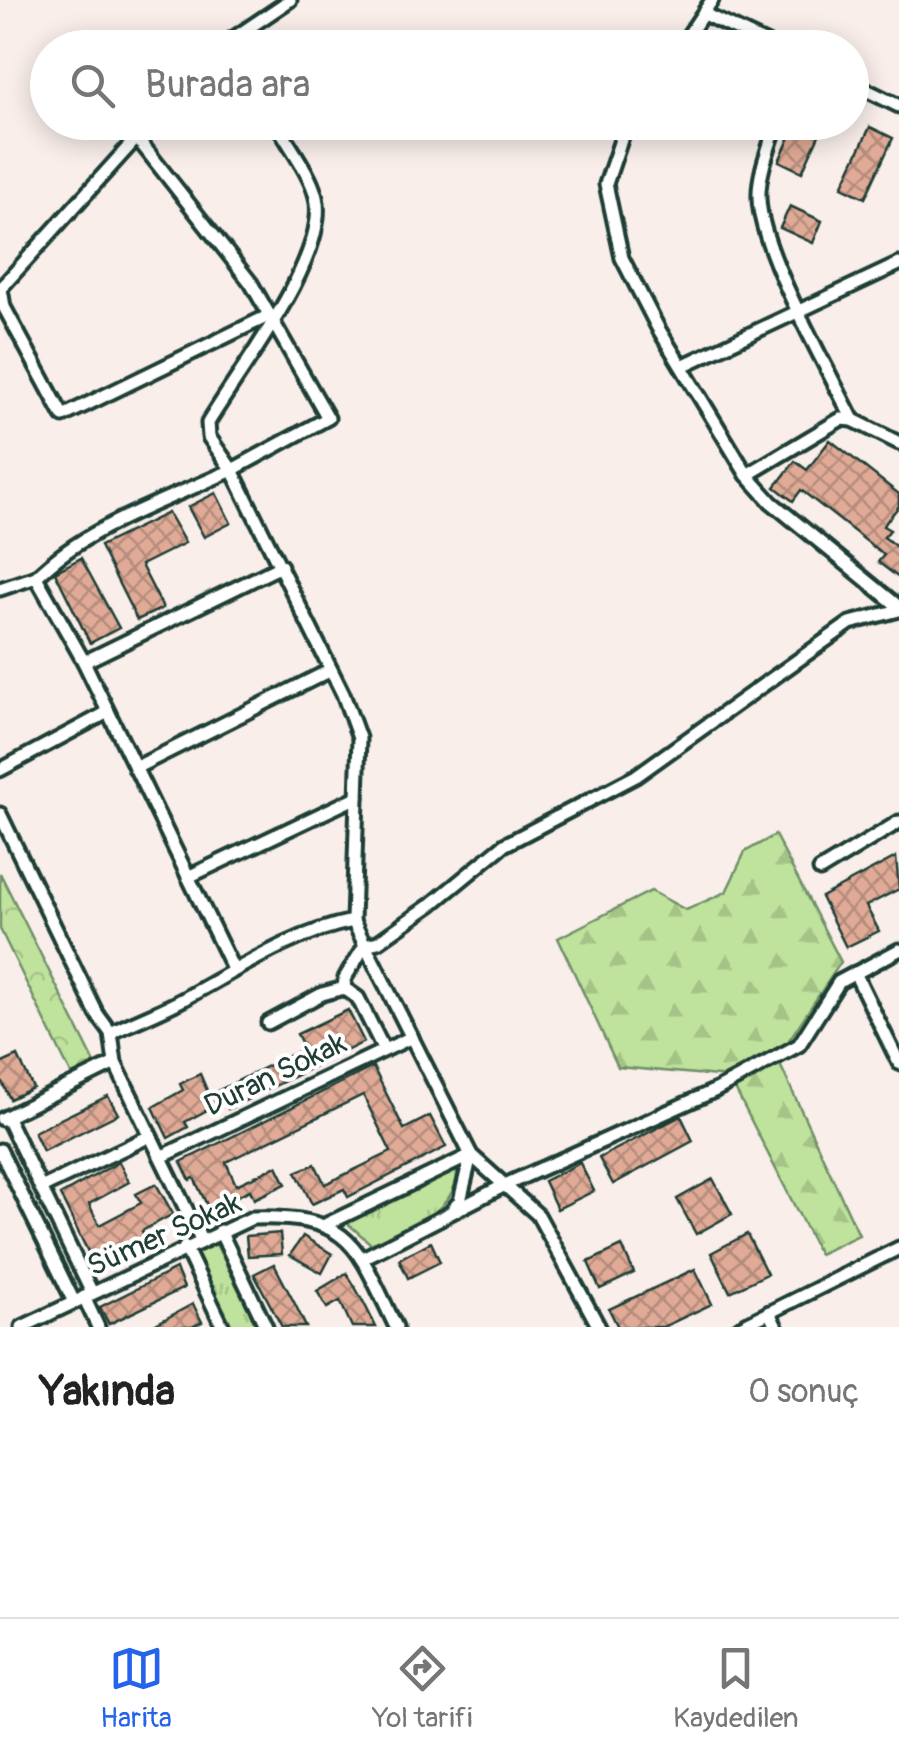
<!DOCTYPE html>
<html lang="tr">
<meta charset="utf-8">
<style>
body{margin:0;font-family:Pangolin,sans-serif;background:#f6f6f6;color:#222}
.list{margin:0;padding:0;list-style:none}
h2{display:flex;justify-content:space-between;align-items:center;height:130px;margin:0;padding:0 40px;font-size:42px}
h2 small{font-size:32px;font-weight:400;color:#767676}
.icon{flex:none;width:55px;height:55px;fill:none;stroke:currentColor;stroke-width:2;stroke-linecap:round;stroke-linejoin:round}
.map{position:relative;flex:none;width:899px;height:1327px;overflow:hidden}
.search{position:absolute;background:#fff;box-shadow:0 5px 25px #0003;left:30px;right:30px;top:30px;height:110px;display:flex;align-items:center;gap:25px;box-sizing:border-box;padding:0 35px;border-radius:55px;color:#767676;font-size:38px}
.sheet{height:290px;background:#fff}
nav{display:flex;justify-content:space-around;align-items:center;box-sizing:border-box;height:140px;border-top:2px solid #e0e0e0;background:#fff;font-size:28px;color:#767676}
nav a{display:grid;justify-items:center;gap:5px}
nav .on{color:#2563eb}
.map>svg:first-child{display:block}
.grass{fill:url(#grass-tufts);stroke:#6f9068;stroke-width:2.5}
.forest{fill:url(#forest-firs);stroke:#6f9068;stroke-width:2.5}
.park{fill:url(#park-crowns);stroke:#6f9068;stroke-width:2.5}
.building{fill:url(#building-cross-hatch);stroke:#1f3d34;stroke-width:2.5}
.lines{fill:none;stroke-linecap:round;stroke-linejoin:round}
.minor-casing{stroke:#1f3d34;stroke-width:19}
.minor{stroke:#fff;stroke-width:11}
.labels{text-anchor:middle;stroke-width:8;stroke-linejoin:round;paint-order:stroke}
.street-label{font-size:30px;fill:#1f3d34;stroke:#fff}
</style>
<div class="map">
<svg width="899" height="1327" viewBox="0 0 899 1327">
<defs>
<pattern id="grass-tufts" width="24" height="20" patternUnits="userSpaceOnUse" patternTransform="scale(2.5)"><rect width="24" height="20" fill="#bfe29c"/><path d="M3 7l-1-3M5 7V3M7 7l1-3M15 17l-1-3M17 17v-4M19 17l1-3" fill="none" stroke="#a4c387"/></pattern>
<pattern id="forest-firs" width="22" height="20" patternUnits="userSpaceOnUse" patternTransform="scale(2.5)"><rect width="22" height="20" fill="#bfe29c"/><path d="M5 1l3.5 6h-7zM16 11l3.5 6h-7z" fill="#a4c387"/></pattern>
<pattern id="park-crowns" width="20" height="18" patternUnits="userSpaceOnUse" patternTransform="scale(2.5)"><rect width="20" height="18" fill="#bfe29c"/><path d="M2 6a3 3 0 1 1 6 0M12 15a3 3 0 1 1 6 0" fill="none" stroke="#a4c387"/></pattern>
<pattern id="building-cross-hatch" width="8" height="8" patternUnits="userSpaceOnUse" patternTransform="scale(2.5)"><rect width="8" height="8" fill="#e0aa96"/><path d="M0 0l8 8M0 8l8-8" fill="none" stroke="#b58c7b"/></pattern>
</defs>
<rect width="100%" height="100%" fill="#f9eeea"/>
<filter id="ink" filterUnits="userSpaceOnUse"><feTurbulence type="fractalNoise" baseFrequency=".01" numOctaves="2"/><feDisplacementMap in="SourceGraphic" scale="20" xChannelSelector="R" yChannelSelector="G"/><feConvolveMatrix kernelMatrix="1 2 1 2 8 2 1 2 1" color-interpolation-filters="sRGB"/></filter>
<g filter="url(#ink)">
<g class="grass">
<path d="M457,1167C459,1214 408,1225 371,1244L345,1221Z"/>
<polygon points="215,1242 257,1327 229,1327 193,1253"/>
</g>
<polygon class="forest" points="775,835 841,962 777,1058 859,1235 819,1254 729,1077 618,1067 558,938 651,891 686,910 726,892 745,852"/>
<polygon class="park" points="0,873 95,1063 72,1076 0,929"/>
<g class="building">
<polygon points="797,122 825,122 802,172 779,161"/>
<polygon points="870,127 893,138 865,198 842,187"/>
<polygon points="790,206 822,221 813,243 780,228"/>
<polygon points="830,440 899,494 899,506 883,526 890,530 884,537 899,549 899,578 878,562 884,555 801,490 793,501 775,487 795,461 807,470"/>
<polygon points="216,493 231,523 204,537 188,507"/>
<polygon points="168,513 185,543 141,565 163,608 137,620 100,546"/>
<polygon points="81,558 119,628 90,643 55,572"/>
<polygon points="896,857 899,889 866,906 879,931 846,947 821,897"/>
<polygon points="348,1010 364,1042 228,1109 224,1101 185,1122 188,1127 168,1138 153,1107 183,1090 180,1084 200,1074 209,1095 304,1048 297,1034"/>
<polygon points="18,1056 33,1088 10,1099 0,1078 0,1064"/>
<polygon points="373,1067 404,1129 430,1116 446,1147 348,1197 344,1189 312,1204 296,1172 315,1164 325,1184 391,1152 363,1095 226,1162 236,1185 277,1166 286,1184 254,1199 250,1190 209,1209 194,1178 190,1180 181,1162"/>
<polygon points="108,1096 118,1114 43,1151 34,1132"/>
<polygon points="681,1116 693,1141 613,1184 599,1158"/>
<polygon points="119,1162 129,1182 89,1204 99,1225 141,1203 136,1194 156,1184 173,1214 142,1231 146,1240 95,1266 60,1195"/>
<polygon points="580,1163 594,1191 557,1209 544,1181"/>
<polygon points="713,1179 732,1214 696,1234 677,1199"/>
<polygon points="280,1233 282,1254 248,1256 246,1236"/>
<polygon points="747,1234 767,1274 730,1292 711,1253"/>
<polygon points="303,1236 332,1254 322,1273 290,1255"/>
<polygon points="431,1242 440,1262 408,1278 399,1259"/>
<polygon points="622,1246 634,1273 600,1289 588,1262"/>
<polygon points="274,1264 295,1304 306,1327 282,1327 254,1274"/>
<polygon points="176,1269 184,1288 109,1324 100,1307"/>
<polygon points="695,1269 712,1304 663,1327 618,1327 609,1309"/>
<polygon points="347,1273 364,1303 376,1327 352,1327 340,1301 327,1308 317,1291"/>
<polygon points="193,1304 202,1322 192,1327 150,1327"/>
</g>
<g class="lines">
<g class="minor-casing">
<g id="minor">
<polyline points="704,14 776,48"/>
<polyline points="219,48 290,0"/>
<polyline points="680,48 712,0"/>
<polyline points="852,83 899,106"/>
<polyline points="627,122 606,184 622,258 658,328 747,475 771,502 899,607"/>
<path d="M777,122C770,146 758,173 759,198C760,251 828,369 853,420"/>
<polyline points="137,138 251,283 328,418 232,470 343,694 359,738 353,921 471,1155 538,1215 599,1327"/>
<polyline points="0,289 151,122"/>
<polyline points="1,289 4,307 63,416 270,315"/>
<polyline points="682,366 899,264"/>
<polyline points="747,475 841,419 853,420 899,443"/>
<polyline points="0,589 36,577"/>
<polyline points="84,662 281,566"/>
<polyline points="135,768 331,670"/>
<polyline points="0,770 108,712"/>
<polyline points="0,814 97,1014 111,1033 115,1063 201,1240"/>
<polyline points="820,870 899,822"/>
<polyline points="188,877 357,797"/>
<path d="M233,969L84,662L36,577C88,525 166,501 232,470L209,437L208,423C238,372 330,256 316,197C310,172 288,145 276,122"/>
<polyline points="855,973 899,1063"/>
<polyline points="344,988 345,978 365,945 378,942 432,904 504,845 636,776 850,623 899,610"/>
<polyline points="268,1023 322,994 344,988 358,998 383,1048"/>
<path d="M111,1033C137,1020 165,1010 189,996C240,968 295,932 353,921"/>
<polyline points="7,1118 92,1293"/>
<polyline points="2,1119 115,1063"/>
<polyline points="0,1150 74,1302"/>
<polyline points="161,1157 412,1037"/>
<polyline points="41,1188 150,1136"/>
<polyline points="327,1224 471,1155 460,1201 452,1211"/>
<polyline points="220,1231 266,1327"/>
<polyline points="185,1247 223,1327"/>
<polyline points="363,1258 505,1185 716,1090 799,1045 839,982 899,950"/>
<polyline points="84,1297 98,1327"/>
<polyline points="769,1312 776,1327"/>
<path d="M22,1327L252,1218C353,1215 356,1245 396,1327"/>
<polyline points="740,1327 899,1248"/>
</g>
</g>
<use href="#minor" class="minor"/>
</g>
</g>
<g class="labels">
<g class="street-label">
<text transform="translate(275 1074) rotate(-26)" y="10">Duran Sokak</text>
<text transform="translate(164 1234) rotate(-24)" y="10">Sümer Sokak</text>
</g>
</g>
</svg>
<div class="search"><svg class="icon" aria-label="search" viewBox="0 0 24 24"><circle cx="10" cy="10" r="6"/><path d="M15 15l6 6"/></svg>Burada ara</div>
</div>
<section class="sheet">
<h2>Yakında<small>0 sonuç</small></h2>
<ul class="list">
</ul>
</section>
<nav>
<a class="on"><svg class="icon" aria-label="map" viewBox="0 0 24 24"><path d="M3 6l6-2 6 2 6-2v14l-6 2-6-2-6 2zM9 4v14M15 6v14"/></svg>Harita</a>
<a><svg class="icon" aria-label="directions" viewBox="0 0 24 24"><path d="M12 3l9 9-9 9-9-9zM9 14v-3h6M13 9l2 2-2 2"/></svg>Yol tarifi</a>
<a><svg class="icon" aria-label="saved" viewBox="0 0 24 24"><path d="M7 4h10v16l-5-4-5 4z"/></svg>Kaydedilen</a>
</nav>
